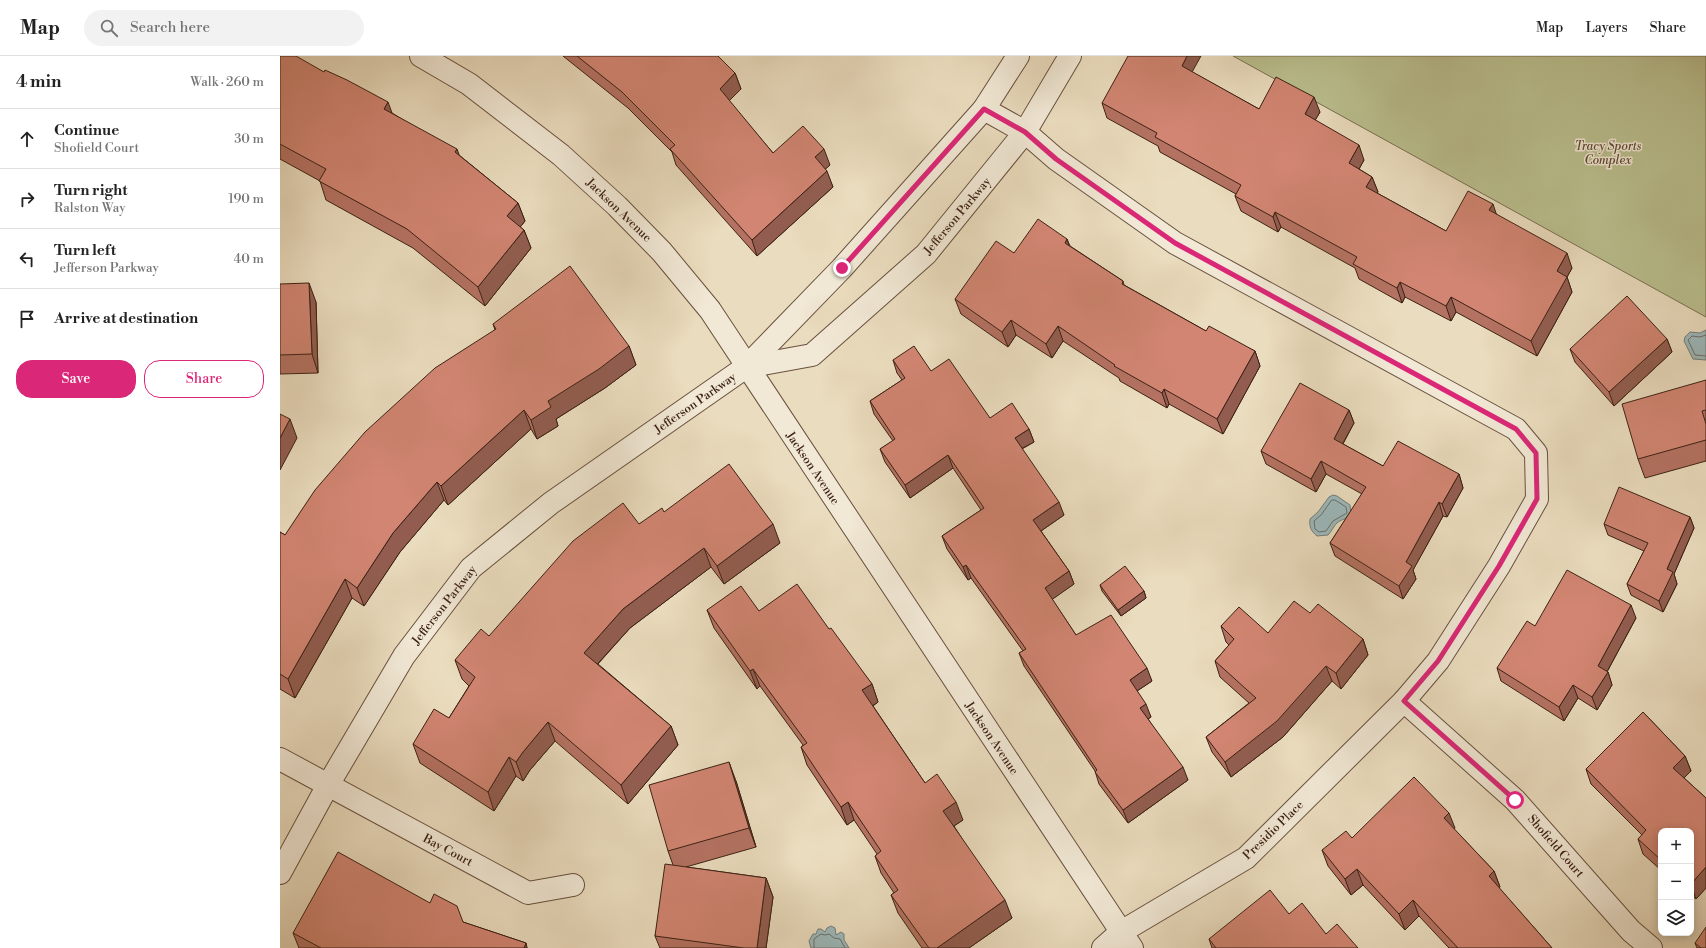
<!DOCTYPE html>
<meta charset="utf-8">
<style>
body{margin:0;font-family:"Libre Bodoni",serif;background:#f2f2f2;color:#222}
.controls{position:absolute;right:12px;bottom:12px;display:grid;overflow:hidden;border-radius:8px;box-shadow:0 2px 10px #0003}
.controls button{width:36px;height:36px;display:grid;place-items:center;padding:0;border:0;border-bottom:1px solid #e0e0e0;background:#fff;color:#222;font:20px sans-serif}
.stop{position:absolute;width:12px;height:12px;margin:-9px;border:3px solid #db2777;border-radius:50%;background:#fff}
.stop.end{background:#db2777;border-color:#fff;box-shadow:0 1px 4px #0008}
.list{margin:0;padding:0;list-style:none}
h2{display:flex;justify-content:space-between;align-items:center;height:52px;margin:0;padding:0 16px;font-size:17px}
h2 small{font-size:13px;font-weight:400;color:#767676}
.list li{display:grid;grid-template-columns:26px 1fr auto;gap:12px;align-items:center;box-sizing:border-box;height:60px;padding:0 16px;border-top:1px solid #e0e0e0}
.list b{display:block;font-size:15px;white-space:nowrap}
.list p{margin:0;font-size:13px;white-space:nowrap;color:#767676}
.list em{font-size:13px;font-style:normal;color:#767676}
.actions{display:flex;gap:8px;padding:12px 16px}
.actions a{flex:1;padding:9px 0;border:1px solid #db2777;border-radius:16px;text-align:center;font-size:14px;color:#db2777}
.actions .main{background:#db2777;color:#fff}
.icon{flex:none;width:22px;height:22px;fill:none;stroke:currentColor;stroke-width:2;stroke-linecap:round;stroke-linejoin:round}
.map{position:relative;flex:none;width:1426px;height:892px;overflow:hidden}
header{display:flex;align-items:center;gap:24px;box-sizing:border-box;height:56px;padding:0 20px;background:#fff;border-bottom:1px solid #e0e0e0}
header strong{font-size:19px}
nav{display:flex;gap:22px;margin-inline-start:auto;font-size:14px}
.search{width:280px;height:36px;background:#f2f2f2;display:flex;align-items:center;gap:10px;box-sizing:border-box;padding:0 14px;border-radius:22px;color:#767676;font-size:15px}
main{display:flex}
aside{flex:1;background:#fff}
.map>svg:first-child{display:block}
.green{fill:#babf8f;stroke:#7b7052}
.water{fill:#9cb9bc;stroke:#767c79}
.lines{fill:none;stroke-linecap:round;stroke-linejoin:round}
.shore{stroke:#6c6d68;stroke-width:1}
.minor-casing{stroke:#68503e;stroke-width:24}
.minor{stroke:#f1e8d5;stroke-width:22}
.wall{fill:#b47262;stroke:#3c2114}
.shaded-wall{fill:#925d50;stroke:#3c2114}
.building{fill:#d18572;stroke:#3c2114}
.route{stroke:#db2777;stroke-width:5}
.labels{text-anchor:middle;stroke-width:3;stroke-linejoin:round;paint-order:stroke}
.park-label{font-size:12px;font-style:italic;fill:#5c4833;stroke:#f1e8d5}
.street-label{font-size:12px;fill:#3c2114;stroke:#f1e8d5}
</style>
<header>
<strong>Map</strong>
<div class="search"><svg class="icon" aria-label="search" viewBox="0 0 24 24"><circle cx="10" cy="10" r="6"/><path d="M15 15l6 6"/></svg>Search here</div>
<nav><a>Map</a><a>Layers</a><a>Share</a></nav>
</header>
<main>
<aside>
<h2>4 min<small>Walk · 260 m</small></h2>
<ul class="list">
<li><svg class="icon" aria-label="ahead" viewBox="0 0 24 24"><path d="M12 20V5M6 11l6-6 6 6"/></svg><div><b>Continue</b><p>Shofield Court</p></div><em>30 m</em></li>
<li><svg class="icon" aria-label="right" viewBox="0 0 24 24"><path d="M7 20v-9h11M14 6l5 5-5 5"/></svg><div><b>Turn right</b><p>Ralston Way</p></div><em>190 m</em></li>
<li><svg class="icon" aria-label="left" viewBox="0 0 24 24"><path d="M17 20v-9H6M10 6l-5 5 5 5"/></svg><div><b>Turn left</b><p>Jefferson Parkway</p></div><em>40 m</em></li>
<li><svg class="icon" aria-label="arrive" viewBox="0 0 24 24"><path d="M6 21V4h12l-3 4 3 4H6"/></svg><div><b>Arrive at destination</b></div></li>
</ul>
<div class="actions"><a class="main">Save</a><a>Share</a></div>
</aside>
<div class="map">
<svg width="1426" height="892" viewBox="0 0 1426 892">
<rect width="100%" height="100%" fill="#eadcbe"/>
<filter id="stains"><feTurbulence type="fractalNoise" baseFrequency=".005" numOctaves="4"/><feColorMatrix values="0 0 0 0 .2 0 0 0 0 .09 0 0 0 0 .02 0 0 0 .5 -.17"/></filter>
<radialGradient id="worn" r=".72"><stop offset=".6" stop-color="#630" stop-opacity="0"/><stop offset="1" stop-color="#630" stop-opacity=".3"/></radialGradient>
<polygon class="green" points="953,0 1426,0 1426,261"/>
<g class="water">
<polygon points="1426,274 1426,304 1413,303 1404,285 1405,281 1410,276 1420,277"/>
<path d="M1053,439L1057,440L1070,449L1071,458C1067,463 1063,463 1058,466C1054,469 1052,475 1048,479L1037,480C1031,475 1029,471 1030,463L1038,456L1049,441Z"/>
<polygon points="551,870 555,872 556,879 561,876 564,878 564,884 569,892 531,892 529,885 533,878 536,878 538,873 541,873 545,876 547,872"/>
</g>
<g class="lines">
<g class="shore">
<polyline points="1426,279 1420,281 1412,280 1408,284 1415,299 1426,300"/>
<polygon points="1052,444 1055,444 1066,451 1067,457 1053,465 1046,475 1039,476 1035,473 1034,465 1041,459"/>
<polyline points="534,892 534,883 541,878 545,879 549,878 554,882 560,883 565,892"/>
</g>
<g class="minor-casing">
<g id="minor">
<polyline points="141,0 189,28 281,99 337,150 382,196 430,254 852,892"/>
<polyline points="704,53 745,76 776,103 895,187 1236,373 1256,397 1257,443 1219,510 1158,605 1124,645 966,802 841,876 823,892"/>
<polyline points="466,311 532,299 646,198 745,76 790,0"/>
<polyline points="1124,645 1235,744 1351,875 1371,892"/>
<polyline points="0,703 248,837 293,829"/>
<polyline points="0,817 48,729 124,600 191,512 271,447 466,311 562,212 704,53 738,0"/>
</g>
</g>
<use href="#minor" class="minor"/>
</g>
<g class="wall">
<polygon points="0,0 112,57 179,99 238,147 245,165 240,171 244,174 251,192 205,250 133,192 46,144 40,125 0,103"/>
<polygon points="283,0 438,0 455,17 461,33 449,45 493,97 550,109 545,113 553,131 477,200 396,109 392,96 348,52"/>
<polygon points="912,16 979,53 1040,56 1035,64 1084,104 1079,113 1092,121 1098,136 1097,137 1166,175 1216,158 1292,212 1287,221 1292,236 1257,300 1176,256 1171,265 1125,241 1122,247 1079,223 1075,212 1001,171 998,176 961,155 955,140 956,138 880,96 878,90 827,62 822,47"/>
<polygon points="787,183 790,190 843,225 844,229 926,275 975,295 980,310 943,378 889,348 887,352 840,325 839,322 783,285 772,302 736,279 728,291 681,258 675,243 734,197"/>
<polygon points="0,228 36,246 38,317 0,318"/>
<polygon points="213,268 349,290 356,309 325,332 276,363 278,370 257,383 251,373 168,449 164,444 120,496 84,550 72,542 15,642 0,633 0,476 5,479 215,274"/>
<polygon points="1387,283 1392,296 1334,350 1295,306 1290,293"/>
<polygon points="613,304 651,315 710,362 749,373 754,386 742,393 784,459 761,475 789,515 794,528 772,543 796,579 872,625 857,635 871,661 868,663 908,724 848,767 819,728 815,715 744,610 739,597 743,595 691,522 688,524 667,493 662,480 701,454 673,412 630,442 605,406 600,393 613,385 594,358 590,345 622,324 617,317"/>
<polygon points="1426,324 1426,405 1365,422 1358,403"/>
<polygon points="1069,354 1074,367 1063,388 1103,410 1179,418 1183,432 1167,461 1163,460 1133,514 1136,523 1123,543 1055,500 1050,487 1082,438 1046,418 1036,436 986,408 981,395"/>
<polygon points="384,456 500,487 444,528 431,511 350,572 318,608 391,670 398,689 348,748 275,685 250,714 243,725 236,720 214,755 140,707 133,688 169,662 189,630 182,623 175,604 209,580 359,468"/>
<polygon points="1410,461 1414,472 1394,518 1397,528 1383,556 1351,539 1347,528 1364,495 1328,479 1324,468"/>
<polygon points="820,529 864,535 866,542 841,560 822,535"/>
<polygon points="427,554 479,555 549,573 592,628 598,646 593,650 645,727 683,764 674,770 732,862 689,892 642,892 618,857 611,839 614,837 601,817 595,800 597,798 574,764 567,769 527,709 521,691 523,689 480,630 477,633 434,572"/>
<polygon points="1030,557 1083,583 1088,599 1061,633 1052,625 1003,681 951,721 932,696 926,681 969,647 940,621 935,605 949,589 946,586 941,570 988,577"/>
<polygon points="1356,562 1327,616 1328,616 1332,629 1317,654 1298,642 1284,665 1221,625 1217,612 1255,570"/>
<polygon points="1363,656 1405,700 1411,715 1404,722 1426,742 1426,832 1416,843 1411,839 1411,775 1381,775 1381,814 1363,798 1358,783 1362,779 1311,728 1306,713"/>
<polygon points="456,725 476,791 406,811 486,822 493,841 486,892 380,892 375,880 393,809 388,795"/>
<polygon points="1175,772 1174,773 1214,815 1220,831 1219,832 1272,892 1169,892 1139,860 1125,874 1083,829 1071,839 1048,810 1042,794 1072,782"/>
<polygon points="1009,858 1046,878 1078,892 932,892 929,883"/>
<polygon points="183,866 246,887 247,892 19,892 13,877"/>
<polygon points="1415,887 1426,892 1417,892"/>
</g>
<g class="shaded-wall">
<polygon points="907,0 921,0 907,25 902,10"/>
<polygon points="455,17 461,33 445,49 440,33"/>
<polygon points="1034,41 1040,56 1030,73 1025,58"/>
<polygon points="108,46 115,65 104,53"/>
<polygon points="1079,89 1084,104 1074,122 1069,107"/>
<polygon points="177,93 184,112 175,96"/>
<polygon points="544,93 550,109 541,117 535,101"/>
<polygon points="547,115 553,131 477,200 472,184"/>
<polygon points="1092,121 1098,136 1092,146 1086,131"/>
<polygon points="238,147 245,165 234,179 227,160"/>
<polygon points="1213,148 1218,163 1209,154"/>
<polygon points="995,156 1001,171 998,176 993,161"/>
<polygon points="244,174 251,192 205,250 198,231"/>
<polygon points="787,183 792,198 785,187"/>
<polygon points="1287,197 1292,212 1287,221 1292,236 1257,300 1251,285 1277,215"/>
<polygon points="1120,226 1125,241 1122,247 1117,232"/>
<polygon points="29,227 36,246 38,317 32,298"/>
<polygon points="1171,241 1176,256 1171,265 1166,250"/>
<polygon points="731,264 736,279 728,291 722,276"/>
<polygon points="778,270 783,285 772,302 766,288"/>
<polygon points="1387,283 1392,296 1334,350 1329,336"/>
<polygon points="349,290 356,309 325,332 276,363 278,370 257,383 251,364 268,345"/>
<polygon points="975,295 980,310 943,378 937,363"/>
<polygon points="884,333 889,348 887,352 882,337"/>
<polygon points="244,354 251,373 168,449 161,430"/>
<polygon points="1069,354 1074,367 1058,396 1054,383"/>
<polygon points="10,363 17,382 0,414 0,382"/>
<polygon points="749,373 754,386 739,394 735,382"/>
<polygon points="668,399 673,412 630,442 625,429"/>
<polygon points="1041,405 1046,418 1036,436 1031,423"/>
<polygon points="1179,418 1183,432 1167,461 1162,448"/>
<polygon points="157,426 164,444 120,496 84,550 77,532 113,477"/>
<polygon points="779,446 784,459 758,477 753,464"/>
<polygon points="1159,446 1163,460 1133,514 1136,523 1123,543 1119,530 1126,506"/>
<polygon points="1410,461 1414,472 1394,518 1397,528 1383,556 1379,545 1387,513"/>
<polygon points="493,468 500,487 444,528 437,510"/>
<polygon points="424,492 431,511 350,572 311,615 304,597 343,553"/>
<polygon points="686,509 691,522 688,524 683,511"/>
<polygon points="789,515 794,528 770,545 765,532"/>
<polygon points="65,523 72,542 15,642 8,623"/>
<polygon points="864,535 866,542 841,560 838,554"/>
<polygon points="1351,549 1356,562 1323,623 1318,610"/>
<polygon points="1083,583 1088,599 1061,633 1056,617"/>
<polygon points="1046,610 1052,625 1003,681 951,721 945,706"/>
<polygon points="867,612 872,625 854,637 850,624"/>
<polygon points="473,613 480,630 477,633 470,615"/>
<polygon points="1328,616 1332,629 1317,654 1312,641"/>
<polygon points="592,628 598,646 589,652 582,634"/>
<polygon points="1293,629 1298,642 1284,665 1279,651"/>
<polygon points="866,648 871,661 865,665 860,652"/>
<polygon points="268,666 275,685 250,714 243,725 236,706 243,696"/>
<polygon points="391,670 398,689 348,748 341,729"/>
<polygon points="1405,700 1411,715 1399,727 1393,712"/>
<polygon points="229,701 236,720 214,755 208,736"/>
<polygon points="449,706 456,725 476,791 469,772"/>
<polygon points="903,711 908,724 848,767 843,754"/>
<polygon points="568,746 574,764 567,769 561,751"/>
<polygon points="676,746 683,764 669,773 663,755"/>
<polygon points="1169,757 1175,772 1170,778 1164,762"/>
<polygon points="1426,811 1426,832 1416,843 1411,829 1411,828"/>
<polygon points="1077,813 1083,829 1071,839 1065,823"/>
<polygon points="1214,815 1220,831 1215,836 1209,820"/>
<polygon points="486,822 493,841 486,892 477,892"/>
<polygon points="725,844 732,862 689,892 657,892"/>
<polygon points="1133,844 1139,860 1125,874 1119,858"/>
<polygon points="246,887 247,892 244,892"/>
</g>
<g class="building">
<polygon points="0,0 16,0 44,16 45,14 67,24 108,46 104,53 177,93 175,96 238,147 227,160 244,174 198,231 127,173 39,125 46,113 0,88"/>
<polygon points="297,0 438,0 455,17 440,33 493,97 523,70 544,93 535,101 547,115 472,184 390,93 395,89 342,36"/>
<polygon points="848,0 907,0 902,10 979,53 996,21 1034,41 1025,58 1079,89 1069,107 1092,121 1086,131 1166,175 1188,135 1213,148 1209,154 1287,197 1277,215 1287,221 1251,285 1171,241 1166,250 1120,226 1117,232 1073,208 1077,201 995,156 993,161 955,140 961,129 875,81 877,77 822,47"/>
<polygon points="758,163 787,183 785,187 843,225 842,228 926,275 929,270 975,295 937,363 884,333 882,337 834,310 835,309 778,270 766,288 731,264 722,276 675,243 716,185 734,197"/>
<polygon points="290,210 349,290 319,313 268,345 271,351 251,364 244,354 161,430 157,426 113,477 77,532 65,523 8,623 0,618 0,476 5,479 35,434 85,376 155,312 216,273 213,268"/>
<polygon points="29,227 32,298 0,299 0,228"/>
<polygon points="1347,240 1387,283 1329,336 1290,293"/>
<polygon points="634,290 651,315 669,303 710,362 732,347 749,373 735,382 779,446 753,464 789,515 765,532 796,579 831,559 867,612 850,624 866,648 860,652 903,711 843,754 815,716 817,714 739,597 746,593 686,509 683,511 662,480 704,452 668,399 625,429 600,393 615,383 590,345 625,322 613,304"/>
<polygon points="1426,324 1426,354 1422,355 1426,368 1426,384 1358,403 1342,348"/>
<polygon points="1020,327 1069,354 1054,383 1103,410 1118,385 1179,418 1162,448 1159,446 1126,506 1132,510 1119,530 1050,487 1086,431 1041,405 1031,423 981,395"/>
<polygon points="0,358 10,363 0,382"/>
<polygon points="449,408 493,468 437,510 424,492 343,553 304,597 391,670 341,729 268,666 243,696 236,706 229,701 208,736 133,688 154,653 169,662 195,621 175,604 201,573 209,580 293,485 343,447 359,468 382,452 384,456"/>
<polygon points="1339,431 1410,461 1387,513 1393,516 1379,545 1347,528 1368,487 1324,468"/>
<polygon points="845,510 864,535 838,554 820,529"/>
<polygon points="1287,514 1351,549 1318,610 1328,616 1312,641 1293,629 1279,651 1217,612 1247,565 1255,570"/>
<polygon points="517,528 549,573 551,572 592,628 582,634 645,727 657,718 676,746 663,755 725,844 657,892 649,892 611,839 618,834 595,800 601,795 568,746 561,751 521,691 527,687 473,613 470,615 427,554 461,530 479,555"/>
<polygon points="1014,545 1030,557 1038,548 1083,583 1056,617 1046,610 997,665 945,706 926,681 976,642 935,605 954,583 941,570 959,551 988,577"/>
<polygon points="1363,656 1405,700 1393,712 1426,742 1426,811 1411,828 1411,775 1381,775 1381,804 1358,783 1366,774 1306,713"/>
<polygon points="449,706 469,772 388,795 369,729"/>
<polygon points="1134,721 1169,757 1164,762 1214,815 1209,820 1272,892 1178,892 1133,844 1119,858 1077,813 1065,823 1042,794 1066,775 1072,782"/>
<polygon points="58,796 150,847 154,838 177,850 183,866 246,887 244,892 41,892 13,877"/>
<polygon points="385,808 486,822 477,892 464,892 375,880"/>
<polygon points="990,834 1009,858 1022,847 1046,878 1057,868 1078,892 936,892 929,883"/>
<polygon points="1426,871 1426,892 1421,892 1415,887"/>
</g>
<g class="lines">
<polyline class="route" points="562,212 704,53 745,76 776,103 895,187 1236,373 1256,397 1257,443 1219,510 1158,605 1124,645 1235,744"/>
</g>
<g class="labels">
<g class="park-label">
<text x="1328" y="94">Tracy Sports<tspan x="1328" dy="14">Complex</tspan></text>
</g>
<g class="street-label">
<text transform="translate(339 154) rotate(44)" y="4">Jackson Avenue</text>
<text transform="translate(677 160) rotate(-50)" y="4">Jefferson Parkway</text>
<text transform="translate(415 347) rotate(-35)" y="4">Jefferson Parkway</text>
<text transform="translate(533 412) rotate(56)" y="4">Jackson Avenue</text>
<text transform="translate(164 549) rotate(-52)" y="4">Jefferson Parkway</text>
<text transform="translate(712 682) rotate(56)" y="4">Jackson Avenue</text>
<text transform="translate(993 774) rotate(-44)" y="4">Presidio Place</text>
<text transform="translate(1276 790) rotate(49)" y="4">Shofield Court</text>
<text transform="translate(168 794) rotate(28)" y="4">Bay Court</text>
</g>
</g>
<rect width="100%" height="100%" filter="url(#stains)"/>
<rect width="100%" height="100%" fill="url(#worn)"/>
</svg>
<div class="controls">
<button>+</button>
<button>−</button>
<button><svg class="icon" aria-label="layers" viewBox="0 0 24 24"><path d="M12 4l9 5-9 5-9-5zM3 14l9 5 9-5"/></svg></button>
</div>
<div class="stop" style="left:1235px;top:744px"></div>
<div class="stop end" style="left:562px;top:212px"></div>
</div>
</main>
